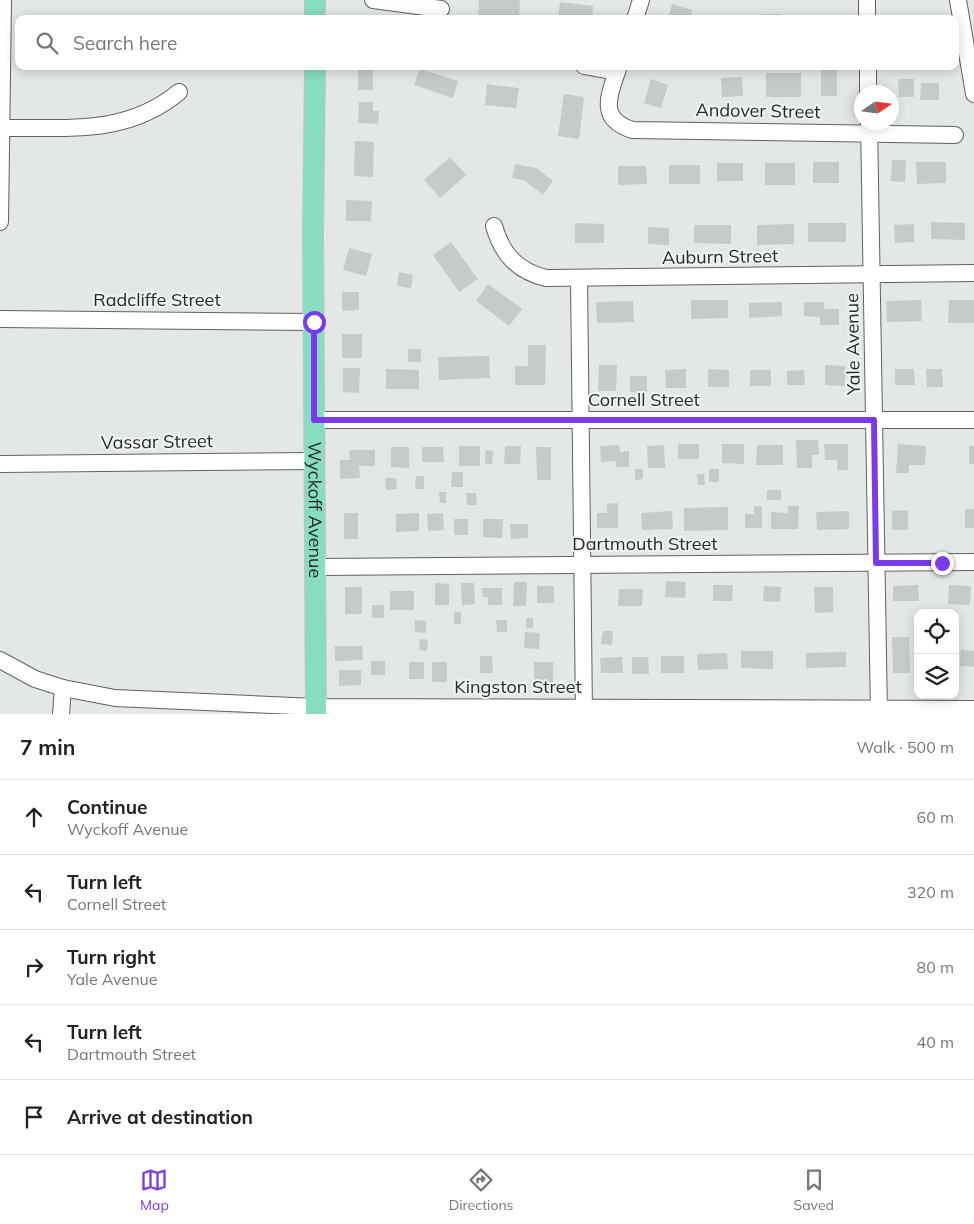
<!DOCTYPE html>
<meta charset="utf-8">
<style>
body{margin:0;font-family:Mulish,sans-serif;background:#f2f2f2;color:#222}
.controls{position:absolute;right:15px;bottom:15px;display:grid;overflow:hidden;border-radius:10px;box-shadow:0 2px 12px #0003}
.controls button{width:45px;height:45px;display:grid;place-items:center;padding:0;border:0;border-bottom:1px solid #e0e0e0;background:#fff;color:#222;font:25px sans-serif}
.compass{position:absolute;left:854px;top:85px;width:45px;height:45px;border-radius:50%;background:#fff;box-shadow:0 2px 12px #0003;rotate:77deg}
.stop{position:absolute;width:15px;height:15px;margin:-11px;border:4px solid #7c3aed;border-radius:50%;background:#fff}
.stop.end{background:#7c3aed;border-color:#fff;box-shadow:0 1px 5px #0008}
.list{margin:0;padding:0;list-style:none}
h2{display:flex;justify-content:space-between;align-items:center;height:65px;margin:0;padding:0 20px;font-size:21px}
h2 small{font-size:16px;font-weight:400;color:#767676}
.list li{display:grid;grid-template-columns:32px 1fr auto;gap:15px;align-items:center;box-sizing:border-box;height:75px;padding:0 20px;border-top:1px solid #e0e0e0}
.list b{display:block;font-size:19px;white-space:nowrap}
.list p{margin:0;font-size:16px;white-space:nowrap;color:#767676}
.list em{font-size:16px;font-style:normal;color:#767676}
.icon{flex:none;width:28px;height:28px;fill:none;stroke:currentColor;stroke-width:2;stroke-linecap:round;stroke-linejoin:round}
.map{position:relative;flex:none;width:974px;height:714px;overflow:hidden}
.search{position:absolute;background:#fff;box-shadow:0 2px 12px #0003;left:15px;right:15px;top:15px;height:55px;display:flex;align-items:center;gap:12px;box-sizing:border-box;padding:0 18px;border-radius:10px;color:#767676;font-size:19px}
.sheet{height:440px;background:#fff}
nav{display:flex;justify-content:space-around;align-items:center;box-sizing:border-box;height:70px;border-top:1px solid #e0e0e0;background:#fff;font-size:14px;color:#767676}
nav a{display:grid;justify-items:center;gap:2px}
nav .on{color:#7c3aed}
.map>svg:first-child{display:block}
.building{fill:#c6cac8}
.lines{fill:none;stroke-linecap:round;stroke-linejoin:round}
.minor-casing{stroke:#5e6260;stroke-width:18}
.major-casing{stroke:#c2c3c3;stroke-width:22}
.minor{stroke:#fff;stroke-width:16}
.major{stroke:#86ddc1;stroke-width:20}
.route{stroke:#7c3aed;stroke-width:6}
.labels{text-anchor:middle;stroke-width:4;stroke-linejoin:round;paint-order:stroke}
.street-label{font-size:18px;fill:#262827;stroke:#f0f4f2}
</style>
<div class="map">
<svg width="974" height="714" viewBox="0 0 974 714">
<rect width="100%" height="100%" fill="#e3e7e5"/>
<g class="building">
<polygon points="479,0 520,0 519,19 478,16"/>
<polygon points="560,2 593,6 592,19 558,19"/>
<polygon points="672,4 692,10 690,19 668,19"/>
<polygon points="780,14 781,19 752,19 752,15"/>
<rect x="808" y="15" width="24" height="4"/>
<rect x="821" y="66" width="16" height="30"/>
<polygon points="420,69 458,81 453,98 414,85"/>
<rect x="358" y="70" width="15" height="20"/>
<rect x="766" y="73" width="35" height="24"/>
<polygon points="742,77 743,96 722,97 721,78"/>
<polygon points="651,79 668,85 661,108 644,103"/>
<polygon points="898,79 914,79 914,97 899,97"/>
<polygon points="921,83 939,83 939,100 920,100"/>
<polygon points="487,84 519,88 516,108 485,105"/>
<polygon points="564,94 584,97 579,139 558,136"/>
<polygon points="359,102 373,102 373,111 379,111 378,124 358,123"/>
<polygon points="355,141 374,142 373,177 354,176"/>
<polygon points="450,157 466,175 440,198 424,180"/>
<polygon points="892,160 906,160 905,182 891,181"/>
<rect x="813" y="162" width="26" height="21"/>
<polygon points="916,162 946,162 946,183 917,184"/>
<rect x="717" y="163" width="26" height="18"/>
<rect x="765" y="163" width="30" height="22"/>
<polygon points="515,164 536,168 553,181 543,195 524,180 512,178"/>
<rect x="669" y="165" width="31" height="19"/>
<polygon points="618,166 646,166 647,184 618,185"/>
<polygon points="346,200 372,201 371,221 346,221"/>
<polygon points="931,222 965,223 965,240 931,239"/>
<polygon points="575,223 604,224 604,243 575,243"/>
<rect x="808" y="223" width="38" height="19"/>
<polygon points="794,224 794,244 757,245 757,225"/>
<polygon points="914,224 914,242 895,243 894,225"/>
<polygon points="694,225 731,225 731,244 694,243"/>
<polygon points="648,227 669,228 669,245 648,244"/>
<polygon points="451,242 478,279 459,292 433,255"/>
<polygon points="349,248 372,254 366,276 343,270"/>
<polygon points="399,272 413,275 411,288 397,286"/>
<polygon points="488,284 522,309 509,326 476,301"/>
<polygon points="342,292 359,292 359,310 342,311"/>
<polygon points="691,300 728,300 728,318 691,319"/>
<polygon points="921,300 922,321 887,322 886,301"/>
<polygon points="949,300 974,300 974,323 948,323"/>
<polygon points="633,301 634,322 597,323 596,302"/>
<polygon points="782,302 782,316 749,318 749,303"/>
<polygon points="804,302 824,302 824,309 839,309 839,325 820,325 820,317 804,316"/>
<rect x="342" y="334" width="20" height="24"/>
<polygon points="528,345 546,345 545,385 515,385 515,366 528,366"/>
<rect x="408" y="349" width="13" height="13"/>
<polygon points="489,356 490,378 439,380 438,357"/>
<polygon points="599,365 617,365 616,391 598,391"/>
<polygon points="825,365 845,366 845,386 825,385"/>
<polygon points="343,368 360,368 359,393 343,392"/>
<polygon points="386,369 419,370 419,389 386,389"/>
<polygon points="686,369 686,388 666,388 665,370"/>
<polygon points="708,369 729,370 729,387 708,387"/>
<polygon points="895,369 914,369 915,385 895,385"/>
<polygon points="926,369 942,369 943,387 927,387"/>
<rect x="750" y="370" width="21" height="16"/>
<polygon points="804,370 805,385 787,385 787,371"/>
<rect x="630" y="376" width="17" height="16"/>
<polygon points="796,440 818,440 819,455 812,455 812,468 797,468"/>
<rect x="678" y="444" width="21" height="15"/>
<polygon points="722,444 744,444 744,464 722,463"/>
<polygon points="824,444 848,444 848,470 837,470 837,460 825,460"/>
<polygon points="898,444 926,446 925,465 909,465 909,473 896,473"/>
<polygon points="619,445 620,452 629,451 629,467 616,467 616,461 601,462 600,446"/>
<polygon points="664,445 665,468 648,468 647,446"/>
<polygon points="757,445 783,445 783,465 756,465"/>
<rect x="459" y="446" width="21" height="20"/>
<polygon points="505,446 521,446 520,464 504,464"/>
<rect x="969" y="446" width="5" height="18"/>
<polygon points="391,447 409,447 409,468 391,467"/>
<polygon points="422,447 443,447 444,462 422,462"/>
<polygon points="536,447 551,447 551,480 537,480"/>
<polygon points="349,450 375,450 375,466 359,466 360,478 340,479 340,460 350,460"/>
<polygon points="486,450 493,451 492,464 485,464"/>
<polygon points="635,469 643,469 643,479 635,480"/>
<rect x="709" y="469" width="10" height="13"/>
<polygon points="452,472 463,472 463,487 451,487"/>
<polygon points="697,474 704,474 705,485 698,485"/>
<polygon points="416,476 424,476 424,489 415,489"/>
<polygon points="385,478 396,478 397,489 386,490"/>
<rect x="767" y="490" width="14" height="10"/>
<polygon points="439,492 446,492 446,503 440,503"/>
<polygon points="466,493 476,493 477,505 467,505"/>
<polygon points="618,503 618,528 597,528 597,513 607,513 607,504"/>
<polygon points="754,506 762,506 762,528 745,528 745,514 754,514"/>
<polygon points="788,506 799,506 798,529 771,529 771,512 788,513"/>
<polygon points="728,507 728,530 684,531 684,508"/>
<rect x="965" y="509" width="9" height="19"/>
<polygon points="908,510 908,530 892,530 892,511"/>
<polygon points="672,511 673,529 642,530 641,513"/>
<polygon points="849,511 849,529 817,530 816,512"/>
<rect x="344" y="513" width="14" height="26"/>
<polygon points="419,513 419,531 396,532 396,514"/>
<polygon points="443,513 444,530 428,531 427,514"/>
<rect x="454" y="519" width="14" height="16"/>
<polygon points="483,519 503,519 502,538 483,537"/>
<polygon points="510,524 528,524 528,538 511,539"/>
<polygon points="666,581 686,582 685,598 665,597"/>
<polygon points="514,582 527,582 526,606 513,606"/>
<polygon points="435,583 449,584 449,605 435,605"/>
<polygon points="461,583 474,583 475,604 462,605"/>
<polygon points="713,585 733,585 732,601 713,601"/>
<polygon points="918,585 919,601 893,601 893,586"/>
<polygon points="949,585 971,586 970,605 948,604"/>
<rect x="537" y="586" width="17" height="17"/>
<polygon points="764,586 781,587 780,602 763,601"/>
<rect x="345" y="587" width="17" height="27"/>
<polygon points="814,587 833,587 833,612 815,613"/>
<polygon points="482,588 502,588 502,605 488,605 488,597 483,597"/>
<polygon points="619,589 643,589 642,606 618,606"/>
<rect x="390" y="591" width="24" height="19"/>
<rect x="372" y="605" width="12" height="13"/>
<rect x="454" y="612" width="7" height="12"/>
<rect x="526" y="618" width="7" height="10"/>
<polygon points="415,620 426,621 426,633 415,632"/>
<polygon points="496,620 507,620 507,632 497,632"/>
<polygon points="603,631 613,631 612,645 601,644"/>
<polygon points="525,632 540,633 539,649 524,648"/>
<polygon points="892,637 909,637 910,673 893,673"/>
<polygon points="420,639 428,640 427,651 419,650"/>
<polygon points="335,646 362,646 363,660 335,661"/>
<polygon points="961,650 974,651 974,667 960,666"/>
<polygon points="741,651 773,651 773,669 741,668"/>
<polygon points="846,652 846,667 806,668 806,653"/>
<polygon points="727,653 728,669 698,670 697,654"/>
<polygon points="480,656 492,656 493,673 480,673"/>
<rect x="661" y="656" width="23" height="17"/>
<polygon points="622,657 623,673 601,673 600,658"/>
<polygon points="632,657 648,657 649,674 632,674"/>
<rect x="371" y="661" width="14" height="14"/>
<rect x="409" y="662" width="15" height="17"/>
<rect x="432" y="662" width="15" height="20"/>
<rect x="534" y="662" width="19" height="21"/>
<polygon points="339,670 361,670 361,685 339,686"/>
</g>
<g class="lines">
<g class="minor-casing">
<g id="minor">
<polyline points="373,0 441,9"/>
<polyline points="867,0 867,19"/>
<polyline points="958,0 974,94"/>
<polyline points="635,19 641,0"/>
<polyline points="584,66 617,72"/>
<path d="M619,66C610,93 596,119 633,130L955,135"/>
<polyline points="868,66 868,92"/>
<polyline points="869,122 879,714"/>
<path d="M1,128C66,127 126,136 179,92"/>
<polyline points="0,222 3,0"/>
<path d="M494,226C502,254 517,271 546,278L974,273"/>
<polyline points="579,278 584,714"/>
<polyline points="0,319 314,322"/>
<polyline points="314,420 974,420"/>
<polyline points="0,464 314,461"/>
<polyline points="317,567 974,562"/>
<polyline points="0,660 35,679 63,688 115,698 316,707 973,709"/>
<polyline points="61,714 63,688"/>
</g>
</g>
<g class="major-casing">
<g id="major">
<polyline points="315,19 315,0"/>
<path id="s1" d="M315,66L313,233L316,714"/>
</g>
</g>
<use href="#minor" class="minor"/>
<use href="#major" class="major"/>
</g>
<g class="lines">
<polyline class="route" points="314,322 314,420 874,420 876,563 942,563"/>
</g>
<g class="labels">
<g class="street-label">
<text transform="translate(758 111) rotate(1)" y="6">Andover Street</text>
<text transform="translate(720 257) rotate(-1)" y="6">Auburn Street</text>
<text x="157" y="306">Radcliffe Street</text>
<text transform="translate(853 344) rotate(-91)" y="6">Yale Avenue</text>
<text x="644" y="406">Cornell Street</text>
<text transform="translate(157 442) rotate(-1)" y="6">Vassar Street</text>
<text dy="6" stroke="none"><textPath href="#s1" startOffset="444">Wyckoff Avenue</textPath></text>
<text x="645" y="550">Dartmouth Street</text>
<text x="518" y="693">Kingston Street</text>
</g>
</g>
</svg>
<div class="controls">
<button><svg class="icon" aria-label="locate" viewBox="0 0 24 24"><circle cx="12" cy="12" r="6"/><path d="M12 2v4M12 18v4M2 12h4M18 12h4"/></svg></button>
<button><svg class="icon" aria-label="layers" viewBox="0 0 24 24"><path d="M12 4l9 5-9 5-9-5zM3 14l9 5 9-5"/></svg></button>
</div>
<svg class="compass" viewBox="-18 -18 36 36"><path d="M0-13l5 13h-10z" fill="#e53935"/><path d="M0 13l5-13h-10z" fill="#767676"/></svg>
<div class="stop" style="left:314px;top:322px"></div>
<div class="stop end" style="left:942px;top:563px"></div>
<div class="search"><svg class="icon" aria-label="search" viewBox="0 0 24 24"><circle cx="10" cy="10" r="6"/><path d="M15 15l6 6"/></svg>Search here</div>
</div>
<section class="sheet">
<h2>7 min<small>Walk · 500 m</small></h2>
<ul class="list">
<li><svg class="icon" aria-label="ahead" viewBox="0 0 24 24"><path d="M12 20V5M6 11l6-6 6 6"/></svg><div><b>Continue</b><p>Wyckoff Avenue</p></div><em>60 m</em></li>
<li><svg class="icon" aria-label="left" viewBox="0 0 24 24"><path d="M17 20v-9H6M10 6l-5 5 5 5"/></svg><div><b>Turn left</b><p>Cornell Street</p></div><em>320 m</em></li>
<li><svg class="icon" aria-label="right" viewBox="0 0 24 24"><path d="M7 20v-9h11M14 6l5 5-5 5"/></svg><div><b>Turn right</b><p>Yale Avenue</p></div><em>80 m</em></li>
<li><svg class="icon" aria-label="left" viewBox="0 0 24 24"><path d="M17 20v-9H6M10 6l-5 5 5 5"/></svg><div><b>Turn left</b><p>Dartmouth Street</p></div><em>40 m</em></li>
<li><svg class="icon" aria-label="arrive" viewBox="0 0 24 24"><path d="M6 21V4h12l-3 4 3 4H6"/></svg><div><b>Arrive at destination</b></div></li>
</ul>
</section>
<nav>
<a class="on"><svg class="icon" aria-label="map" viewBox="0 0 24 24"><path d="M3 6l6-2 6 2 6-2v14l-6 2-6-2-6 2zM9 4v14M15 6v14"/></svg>Map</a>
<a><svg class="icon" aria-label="directions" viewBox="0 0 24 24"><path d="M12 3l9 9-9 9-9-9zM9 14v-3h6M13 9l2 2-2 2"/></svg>Directions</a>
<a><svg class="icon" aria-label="saved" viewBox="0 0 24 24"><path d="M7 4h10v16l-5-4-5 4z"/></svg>Saved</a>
</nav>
